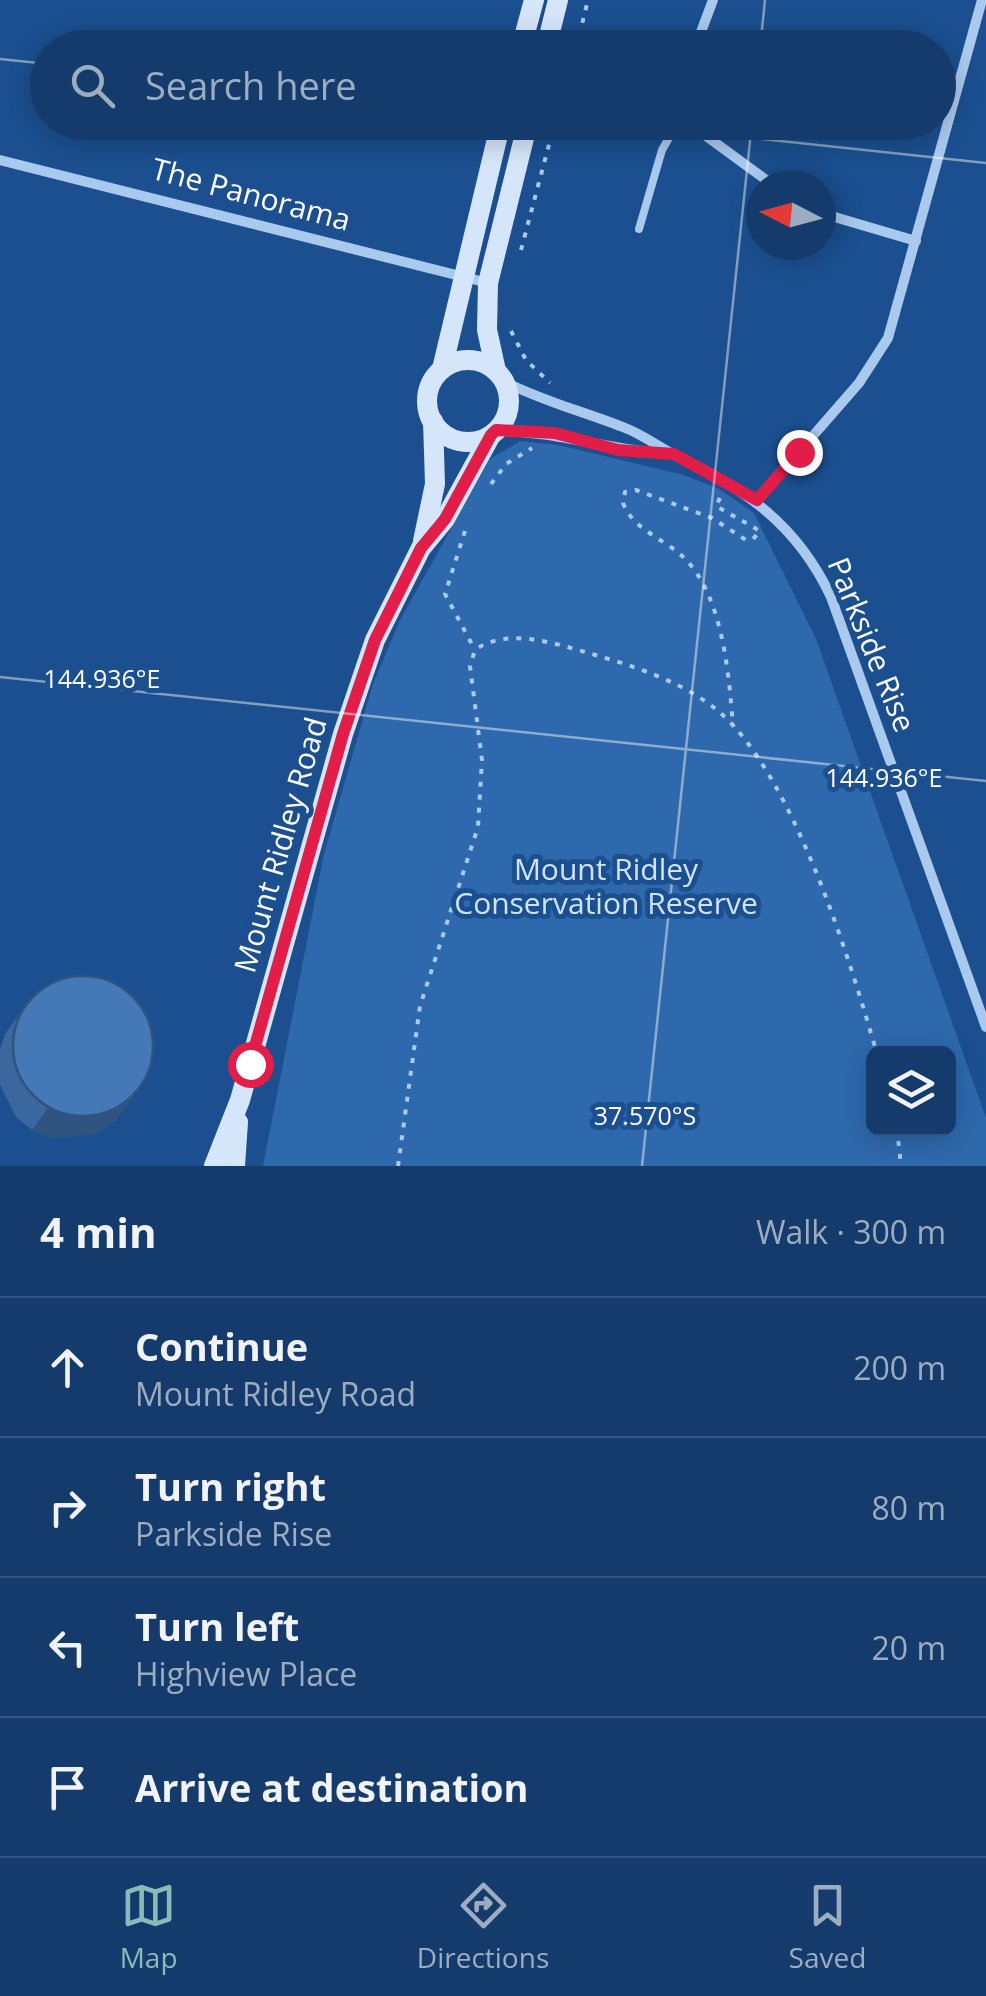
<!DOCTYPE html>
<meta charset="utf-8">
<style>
body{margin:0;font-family:"Open Sans",sans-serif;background:#214673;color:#f1f3f6}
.controls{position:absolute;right:30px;bottom:30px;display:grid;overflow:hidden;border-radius:15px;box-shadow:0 5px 25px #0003}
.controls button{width:90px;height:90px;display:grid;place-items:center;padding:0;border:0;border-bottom:2px solid #33557e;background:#143b6b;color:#f1f3f6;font:50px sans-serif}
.compass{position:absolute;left:746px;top:170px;width:90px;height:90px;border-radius:50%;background:#143b6b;box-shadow:0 5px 25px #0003;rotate:276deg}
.stop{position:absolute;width:30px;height:30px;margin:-22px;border:8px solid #e11d48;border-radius:50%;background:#fff}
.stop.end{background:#e11d48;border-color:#fff;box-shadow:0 2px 10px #0008}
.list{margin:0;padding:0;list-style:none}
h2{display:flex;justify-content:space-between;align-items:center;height:130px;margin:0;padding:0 40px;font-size:42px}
h2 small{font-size:32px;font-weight:400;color:#9dadc1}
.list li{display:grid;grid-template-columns:65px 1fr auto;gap:30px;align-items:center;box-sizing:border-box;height:140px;padding:0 40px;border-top:2px solid #33557e}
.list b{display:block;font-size:38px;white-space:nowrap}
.list p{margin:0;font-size:32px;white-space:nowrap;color:#9dadc1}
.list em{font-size:32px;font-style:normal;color:#9dadc1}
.icon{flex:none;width:55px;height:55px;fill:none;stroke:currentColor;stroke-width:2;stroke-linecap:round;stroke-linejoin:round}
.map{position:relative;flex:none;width:986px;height:1166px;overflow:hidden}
.search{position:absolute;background:#143b6b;box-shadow:0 5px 25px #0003;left:30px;right:30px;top:30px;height:110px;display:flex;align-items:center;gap:25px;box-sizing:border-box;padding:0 35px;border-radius:55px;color:#9dadc1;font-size:38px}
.sheet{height:690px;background:#143b6b}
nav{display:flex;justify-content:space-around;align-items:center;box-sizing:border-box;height:140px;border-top:2px solid #33557e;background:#143b6b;font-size:28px;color:#9dadc1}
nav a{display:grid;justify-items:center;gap:5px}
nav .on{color:#8bbbb9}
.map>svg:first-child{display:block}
.green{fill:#2e69ad;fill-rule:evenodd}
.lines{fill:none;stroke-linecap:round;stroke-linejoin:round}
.path{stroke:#a9c9ee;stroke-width:4;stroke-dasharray:5 8;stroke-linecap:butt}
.lane{stroke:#a9c9ee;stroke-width:8}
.street{stroke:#a9c9ee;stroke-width:10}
.secondary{stroke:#d6e6fa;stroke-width:20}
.wall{fill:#3a679d}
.shaded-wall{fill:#305480}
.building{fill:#4478b7;stroke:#305480;stroke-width:2.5}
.route{stroke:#e11d48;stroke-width:12}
.ticks{fill:none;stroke:#fff;stroke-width:2.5;stroke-opacity:0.45}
.labels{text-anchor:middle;stroke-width:10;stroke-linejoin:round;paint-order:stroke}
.street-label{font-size:30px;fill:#fff;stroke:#1b4f8f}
.park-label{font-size:30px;fill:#cfe3fa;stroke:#1b4f8f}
.ticks-label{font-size:25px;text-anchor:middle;fill:#fff;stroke:#1b4f8f;stroke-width:10;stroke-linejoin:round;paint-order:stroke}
</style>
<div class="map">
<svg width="986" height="1166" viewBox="0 0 986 1166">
<rect width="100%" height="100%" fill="#1b4f8f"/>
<path class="green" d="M520,441L558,445L684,475L719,489L754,513L816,639L986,1118V1166H263L324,854L373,684L400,620L490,459ZM874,1054H948V1128H874Z"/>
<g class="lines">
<g class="path">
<polyline points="576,48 588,0"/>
<polyline points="521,250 555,122"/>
<polyline points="511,331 526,360 550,383"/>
<polyline points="491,484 506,464 532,448"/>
<path d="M720,498L716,506L760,531L753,539L746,540L712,518L636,490L625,492L623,503C633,529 662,538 681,555C723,592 729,675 733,727"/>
<polyline points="465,531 445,594 475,650"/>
<polyline points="897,1128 901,1166"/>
<path d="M398,1166L420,1006L478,827L482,760L470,666L475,650C505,628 551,642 585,652C630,665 680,680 717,710C793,773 850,960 877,1054"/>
</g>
<polyline class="lane" points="639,229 662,150 678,122"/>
<g class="street">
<polyline points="695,48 713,0"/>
<polyline points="687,122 773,185"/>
<polyline points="0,160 488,283"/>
<polyline points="821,213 916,241"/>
<path d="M505,382C543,401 581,411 620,426C639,432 657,446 675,455C745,489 797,524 831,597L986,1027"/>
<path d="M496,431C555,431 609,450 668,454"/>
<polyline points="757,500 859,383 888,338 982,0"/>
</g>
<g class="secondary">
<polyline points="521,48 534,0"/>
<polyline points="546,48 558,0"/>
<circle cx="468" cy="401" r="41"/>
<polyline points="442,369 501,122"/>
<polyline points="496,371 487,330 488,283 528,122"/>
<polyline points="423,541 435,484 433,421"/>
<polyline points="214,1166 240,1100 343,734 375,640 421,548 445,519 491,435"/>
<polyline points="235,1166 238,1122"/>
</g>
</g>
<polygon class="wall" points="20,1013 145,1080 115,1121 94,1134 52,1138 32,1130 16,1117 0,1085 0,1049 5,1034"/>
<polygon class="shaded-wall" points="145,1080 115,1121 94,1134 52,1138 32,1130 47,1109"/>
<circle class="building" cx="83" cy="1046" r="70"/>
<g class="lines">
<polyline class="route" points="250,1064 343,734 375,640 421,548 445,519 491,435 496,430 555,433 618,450 674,454 757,500 799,452"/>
</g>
<path class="ticks" d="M760,48L765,0M0,59L48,64M604,122L986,163M0,677L986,781M642,1166L752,122"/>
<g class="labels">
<g class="street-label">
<text transform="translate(251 195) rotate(15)" y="10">The Panorama</text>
<text transform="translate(871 645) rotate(68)" y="10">Parkside Rise</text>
<text transform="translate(281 845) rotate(-74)" y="10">Mount Ridley Road</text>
</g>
<g class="park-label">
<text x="606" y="880">Mount Ridley<tspan x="606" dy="34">Conservation Reserve</tspan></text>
</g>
</g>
<g class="ticks-label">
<text x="102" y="688">144.936°E</text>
<text x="884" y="787">144.936°E</text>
<text x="645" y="1125">37.570°S</text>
</g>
</svg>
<div class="controls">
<button><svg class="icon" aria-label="layers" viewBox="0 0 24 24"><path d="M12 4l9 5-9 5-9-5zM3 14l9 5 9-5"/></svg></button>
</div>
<svg class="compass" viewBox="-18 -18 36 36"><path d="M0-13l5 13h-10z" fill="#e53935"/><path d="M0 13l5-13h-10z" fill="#9dadc1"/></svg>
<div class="stop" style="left:250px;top:1064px"></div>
<div class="stop end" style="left:799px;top:452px"></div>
<div class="search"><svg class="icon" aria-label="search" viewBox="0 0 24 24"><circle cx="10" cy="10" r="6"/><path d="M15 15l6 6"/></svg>Search here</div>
</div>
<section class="sheet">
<h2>4 min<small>Walk · 300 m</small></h2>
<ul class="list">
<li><svg class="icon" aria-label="ahead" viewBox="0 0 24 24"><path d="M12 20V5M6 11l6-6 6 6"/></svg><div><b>Continue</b><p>Mount Ridley Road</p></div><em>200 m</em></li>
<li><svg class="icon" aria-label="right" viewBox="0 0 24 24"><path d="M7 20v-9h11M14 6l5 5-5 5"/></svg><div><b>Turn right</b><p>Parkside Rise</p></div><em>80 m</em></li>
<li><svg class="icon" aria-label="left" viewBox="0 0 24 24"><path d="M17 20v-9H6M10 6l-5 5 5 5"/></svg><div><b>Turn left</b><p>Highview Place</p></div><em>20 m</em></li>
<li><svg class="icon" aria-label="arrive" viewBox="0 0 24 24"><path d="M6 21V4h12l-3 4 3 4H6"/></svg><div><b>Arrive at destination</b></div></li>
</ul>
</section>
<nav>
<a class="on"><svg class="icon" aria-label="map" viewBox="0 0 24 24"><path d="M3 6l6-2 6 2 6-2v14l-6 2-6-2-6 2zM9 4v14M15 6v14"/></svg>Map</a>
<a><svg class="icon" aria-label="directions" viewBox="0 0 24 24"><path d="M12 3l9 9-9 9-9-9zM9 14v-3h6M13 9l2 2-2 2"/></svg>Directions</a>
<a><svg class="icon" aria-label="saved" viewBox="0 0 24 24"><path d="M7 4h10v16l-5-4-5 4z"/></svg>Saved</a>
</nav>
